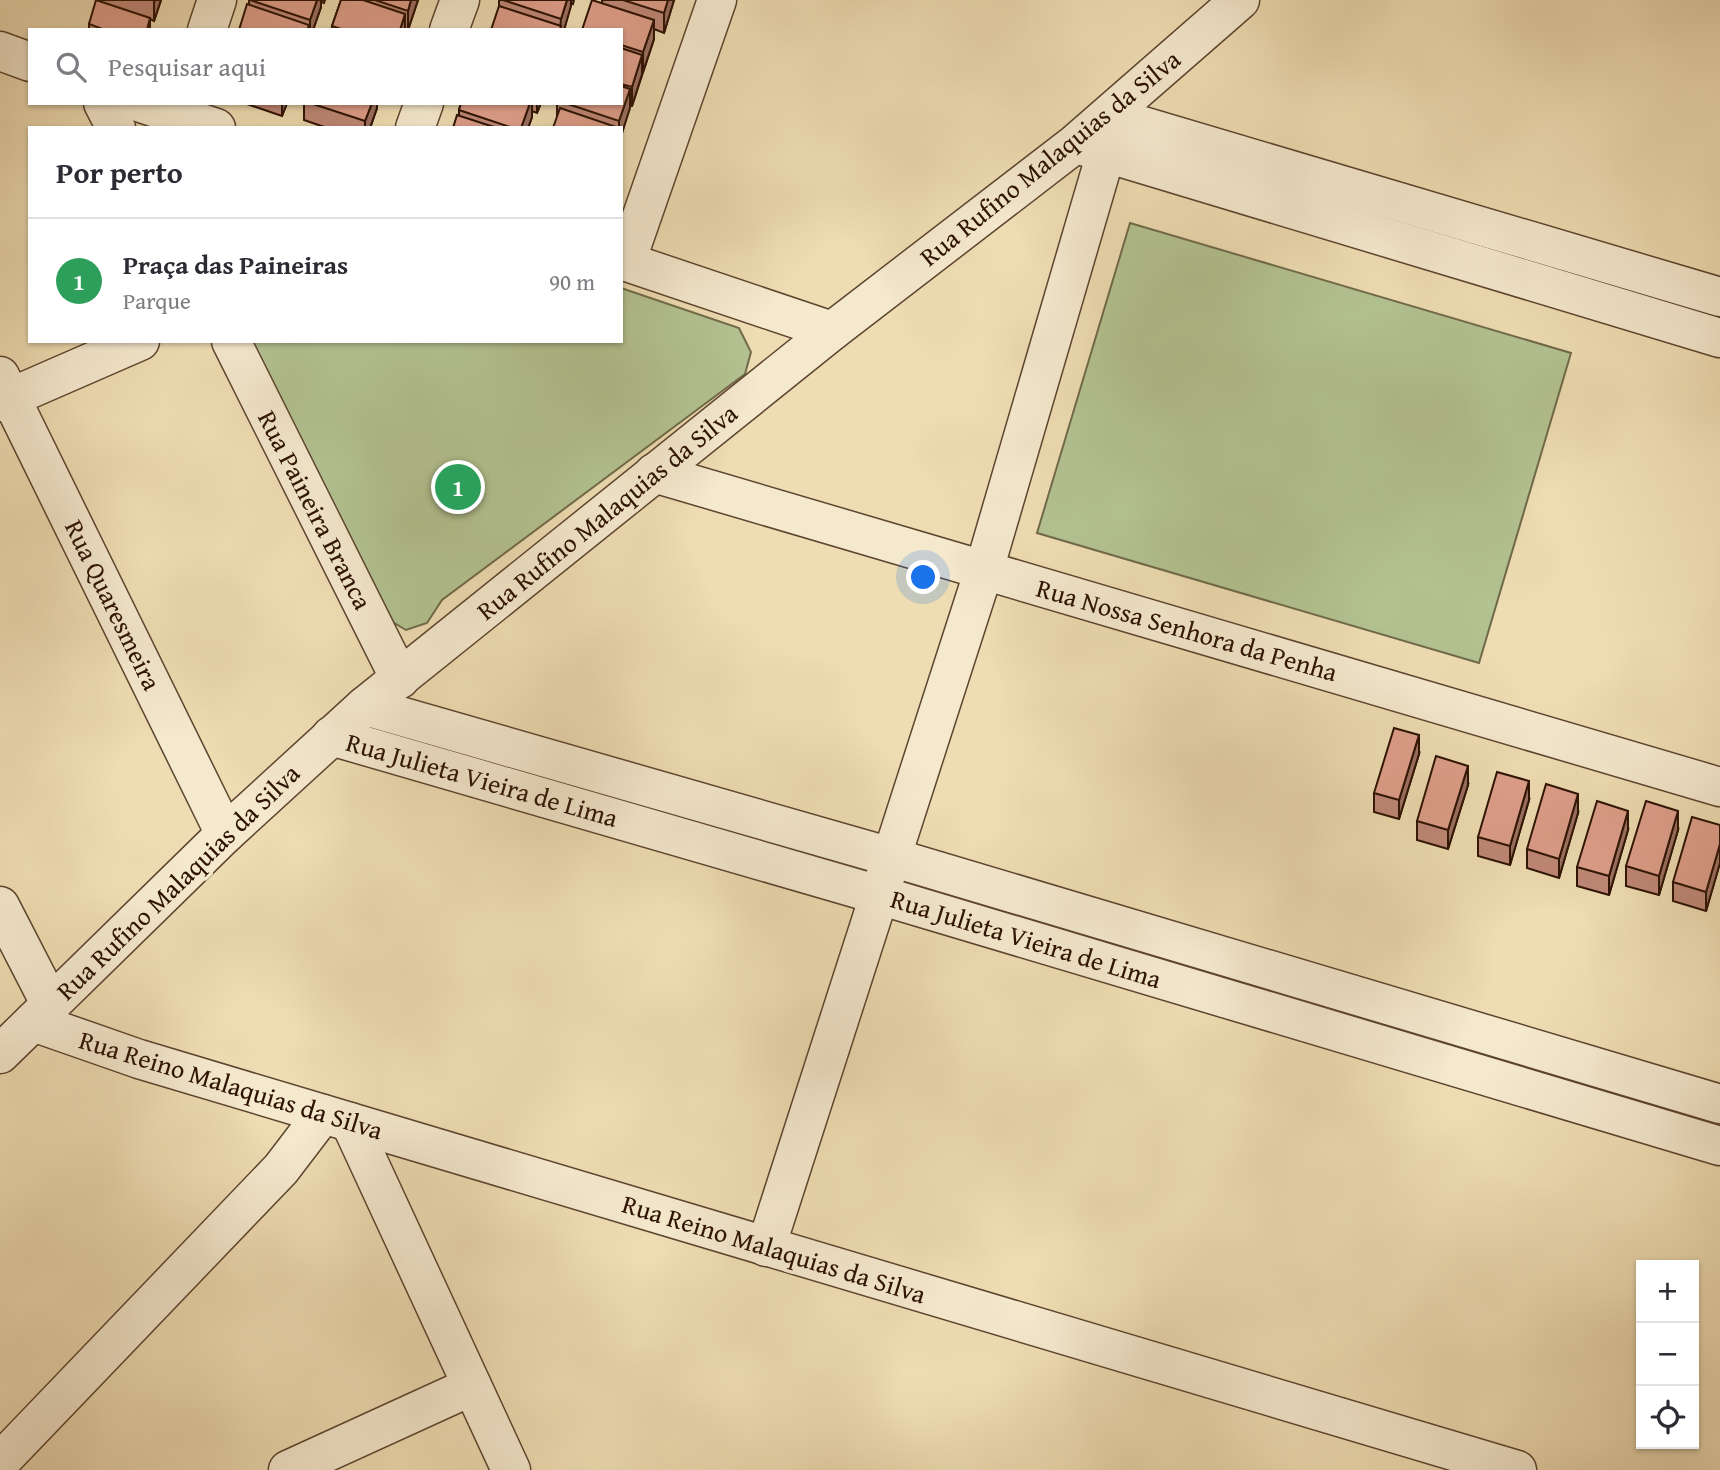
<!DOCTYPE html>
<html lang="pt">
<meta charset="utf-8">
<style>
body{margin:0;font-family:"Gentium Book Plus",serif;background:#f2f2f3;color:#2b2b33}
.controls{position:absolute;right:21px;bottom:21px;display:grid;overflow:hidden;border-radius:0px;box-shadow:0 2px 5px #0004}
.controls button{width:63px;height:63px;display:grid;place-items:center;padding:0;border:0;border-bottom:2px solid #e1e1e2;background:#fff;color:#2b2b33;font:35px sans-serif}
.you{position:absolute;left:924px;top:578px;width:24px;height:24px;margin:-18px;border:5px solid #fff;border-radius:50%;background:#1a73e8;box-shadow:0 0 0 10px #1a73e833}
.badge{display:grid;place-items:center;width:46px;height:46px;border-radius:50%;background:#b45309;color:#fff;font-size:23px;font-weight:700}
.pin{position:absolute;translate:-50% -50%;border:4px solid #fff;box-shadow:0 2px 7px #0006}
.list{margin:0;padding:0;list-style:none}
h2{display:flex;justify-content:space-between;align-items:center;height:91px;margin:0;padding:0 28px;font-size:30px}
h2 small{font-size:23px;font-weight:400;color:#7c7c81}
.list li{display:grid;grid-template-columns:46px 1fr auto;gap:21px;align-items:center;box-sizing:border-box;height:126px;padding:0 28px;border-top:2px solid #e1e1e2}
.list b{display:block;font-size:26px;white-space:nowrap}
.list p{margin:0;font-size:23px;white-space:nowrap;color:#7c7c81}
.list em{font-size:23px;font-style:normal;color:#7c7c81}
.icon{flex:none;width:38px;height:38px;fill:none;stroke:currentColor;stroke-width:2;stroke-linecap:round;stroke-linejoin:round}
.map{position:relative;flex:none;width:1720px;height:1470px;overflow:hidden}
.search{position:absolute;background:#fff;box-shadow:0 2px 5px #0004;left:28px;top:28px;width:595px;height:77px;display:flex;align-items:center;gap:18px;box-sizing:border-box;padding:0 24px;border-radius:0px;color:#7c7c81;font-size:26px}
.panel{position:absolute;background:#fff;box-shadow:0 2px 5px #0004;left:28px;top:126px;width:595px;height:217px;border-radius:0px}
.map>svg:first-child{display:block}
.green{fill:#b3c291;stroke:#706a4a;stroke-width:2}
.lines{fill:none;stroke-linecap:round;stroke-linejoin:round}
.minor-casing{stroke:#5d442f;stroke-width:41}
.minor{stroke:#f4e8cd;stroke-width:38}
.wall{fill:#bf8877;stroke:#2d1203;stroke-width:2}
.shaded-wall{fill:#9b6f61;stroke:#2d1203;stroke-width:2}
.building{fill:#de9e8a;stroke:#2d1203;stroke-width:2}
.labels{text-anchor:middle;stroke-width:7;stroke-linejoin:round;paint-order:stroke}
.street-label{font-size:26px;fill:#2d1203;stroke:#f4e8cd}
</style>
<div class="map">
<svg width="1720" height="1470" viewBox="0 0 1720 1470">
<rect width="100%" height="100%" fill="#eedcb2"/>
<filter id="stains"><feTurbulence type="fractalNoise" baseFrequency=".00286" numOctaves="4"/><feColorMatrix values="0 0 0 0 .2 0 0 0 0 .09 0 0 0 0 .02 0 0 0 .5 -.17"/></filter>
<radialGradient id="worn" r=".72"><stop offset=".6" stop-color="#630" stop-opacity="0"/><stop offset="1" stop-color="#630" stop-opacity=".3"/></radialGradient>
<g class="green">
<polygon points="1130,223 1571,353 1479,663 1037,533"/>
<polygon points="621,288 739,328 751,352 745,374 442,600 427,623 406,630 391,621 247,341 621,341"/>
</g>
<g class="lines">
<g class="minor-casing">
<g id="minor">
<polyline points="207,30 217,0"/>
<polyline points="449,30 460,0"/>
<polyline points="0,51 30,62"/>
<polyline points="103,103 116,128"/>
<polyline points="141,103 216,128"/>
<polyline points="1109,116 1720,297"/>
<polyline points="415,128 424,103"/>
<polyline points="1083,146 1720,338"/>
<polyline points="621,260 832,331"/>
<polyline points="626,262 717,0"/>
<polyline points="231,341 400,679"/>
<polyline points="0,376 225,834"/>
<polyline points="0,402 140,341"/>
<polyline points="654,473 1720,787"/>
<polyline points="365,706 891,857 1720,1104"/>
<polyline points="331,736 879,895 1720,1146"/>
<polyline points="0,906 51,1005"/>
<polyline points="33,1022 139,1059 323,1114 1517,1470"/>
<polyline points="0,1054 225,834 365,706 832,331 1075,144 1240,0"/>
<polyline points="350,1122 511,1470"/>
<polyline points="766,1247 984,570 1106,153"/>
<polyline points="0,1462 281,1169 323,1114"/>
<polyline points="288,1470 472,1386"/>
</g>
</g>
<use href="#minor" class="minor"/>
</g>
<g class="wall">
<polygon points="100,0 161,0 154,21 150,19 150,30 89,30 89,24"/>
<polygon points="249,0 325,0 324,3 321,2 321,7 313,30 239,30 249,4"/>
<polygon points="341,0 418,0 408,30 332,30 332,26"/>
<polygon points="499,0 574,0 573,4 571,3 564,30 499,6"/>
<polygon points="602,0 674,0 664,33 654,29 654,39 632,106 630,106 622,133 557,117 557,103 621,103 621,30 602,3"/>
<polygon points="244,103 287,103 282,116"/>
<polygon points="304,103 377,103 377,108 370,128 327,128 304,120"/>
<polygon points="461,103 541,103 537,113 532,111 532,117 528,128 453,128 459,115 459,110"/>
<polygon points="1419,754 1399,819 1374,812 1374,793"/>
<polygon points="1468,785 1448,849 1417,840 1417,821"/>
<polygon points="1529,800 1510,865 1478,856 1478,837"/>
<polygon points="1578,813 1559,878 1527,868 1527,849"/>
<polygon points="1720,825 1720,863 1706,911 1673,901 1673,882"/>
<polygon points="1628,830 1609,895 1577,886 1577,867"/>
<polygon points="1678,830 1659,895 1626,886 1626,866"/>
</g>
<g class="shaded-wall">
<polygon points="155,0 161,0 154,21 154,2"/>
<polygon points="317,0 321,0 321,7 313,30 310,30 310,20"/>
<polygon points="411,0 418,0 408,30 408,11"/>
<polygon points="567,0 571,0 571,6 564,30 560,30 561,19"/>
<polygon points="668,0 674,0 664,33 664,13"/>
<polygon points="405,14 405,30 400,30"/>
<polygon points="654,20 654,39 643,72 643,52"/>
<polygon points="642,55 642,74 632,106 632,87"/>
<polygon points="630,89 630,108 622,133 621,148 621,128 619,128 619,121"/>
<polygon points="282,103 287,103 282,116"/>
<polygon points="372,103 377,103 377,108 370,128 365,128 365,121"/>
<polygon points="530,103 532,103 532,117 528,128 521,128"/>
<polygon points="537,103 541,103 537,113"/>
<polygon points="1419,735 1419,754 1399,819 1399,800"/>
<polygon points="1468,766 1468,785 1448,849 1448,830"/>
<polygon points="1529,781 1529,800 1510,865 1510,846"/>
<polygon points="1578,794 1578,813 1559,878 1559,859"/>
<polygon points="1628,811 1628,830 1609,895 1609,876"/>
<polygon points="1678,811 1678,830 1659,895 1659,876"/>
<polygon points="1720,844 1720,863 1706,911 1706,892"/>
</g>
<g class="building">
<polygon points="96,0 150,18 147,30 105,30 89,24"/>
<polygon points="250,0 317,0 310,20"/>
<polygon points="341,0 363,0 405,14 400,30 344,30 332,26"/>
<polygon points="375,0 411,0 408,11"/>
<polygon points="503,0 567,0 561,19"/>
<polygon points="592,0 654,20 643,52 621,45 621,30 582,30"/>
<polygon points="623,0 668,0 664,13"/>
<polygon points="247,4 309,25 307,30 239,30"/>
<polygon points="499,6 561,26 560,30 491,30"/>
<polygon points="621,48 642,55 632,87 621,84"/>
<polygon points="621,86 630,89 619,121 565,103 621,103"/>
<polygon points="310,103 372,103 365,121"/>
<polygon points="461,103 530,103 521,128 513,128 459,110"/>
<polygon points="560,108 619,128 553,128"/>
<polygon points="457,115 497,128 453,128"/>
<polygon points="1394,728 1419,735 1399,800 1374,793"/>
<polygon points="1436,756 1468,766 1448,830 1417,821"/>
<polygon points="1497,772 1529,781 1510,846 1478,837"/>
<polygon points="1546,784 1578,794 1559,859 1527,849"/>
<polygon points="1597,801 1628,811 1609,876 1577,867"/>
<polygon points="1646,801 1678,811 1659,876 1626,866"/>
<polygon points="1692,817 1720,825 1720,844 1706,892 1673,882"/>
</g>
<g class="labels">
<g class="street-label">
<text transform="translate(1050 158) rotate(-39)" y="9">Rua Rufino Malaquias da Silva</text>
<text transform="translate(315 510) rotate(63)" y="9">Rua Paineira Branca</text>
<text transform="translate(607 512) rotate(-39)" y="9">Rua Rufino Malaquias da Silva</text>
<text transform="translate(113 605) rotate(64)" y="9">Rua Quaresmeira</text>
<text transform="translate(1187 630) rotate(16)" y="9">Rua Nossa Senhora da Penha</text>
<text transform="translate(482 780) rotate(16)" y="9">Rua Julieta Vieira de Lima</text>
<text transform="translate(178 882) rotate(-44)" y="9">Rua Rufino Malaquias da Silva</text>
<text transform="translate(1026 939) rotate(17)" y="9">Rua Julieta Vieira de Lima</text>
<text transform="translate(231 1085) rotate(17)" y="9">Rua Reino Malaquias da Silva</text>
<text transform="translate(774 1249) rotate(17)" y="9">Rua Reino Malaquias da Silva</text>
</g>
</g>
<rect width="100%" height="100%" filter="url(#stains)"/>
<rect width="100%" height="100%" fill="url(#worn)"/>
</svg>
<div class="controls">
<button>+</button>
<button>−</button>
<button><svg class="icon" aria-label="locate" viewBox="0 0 24 24"><circle cx="12" cy="12" r="6"/><path d="M12 2v4M12 18v4M2 12h4M18 12h4"/></svg></button>
</div>
<div class="you"></div>
<div class="pin badge" style="left:458px;top:487px;background:#2e9e5b">1</div>
<div class="search"><svg class="icon" aria-label="search" viewBox="0 0 24 24"><circle cx="10" cy="10" r="6"/><path d="M15 15l6 6"/></svg>Pesquisar aqui</div>
<section class="panel">
<h2>Por perto<small></small></h2>
<ul class="list">
<li><span class="badge" style="background:#2e9e5b">1</span><div><b>Praça das Paineiras</b><p>Parque</p></div><em>90 m</em></li>
</ul>
</section>
</div>
